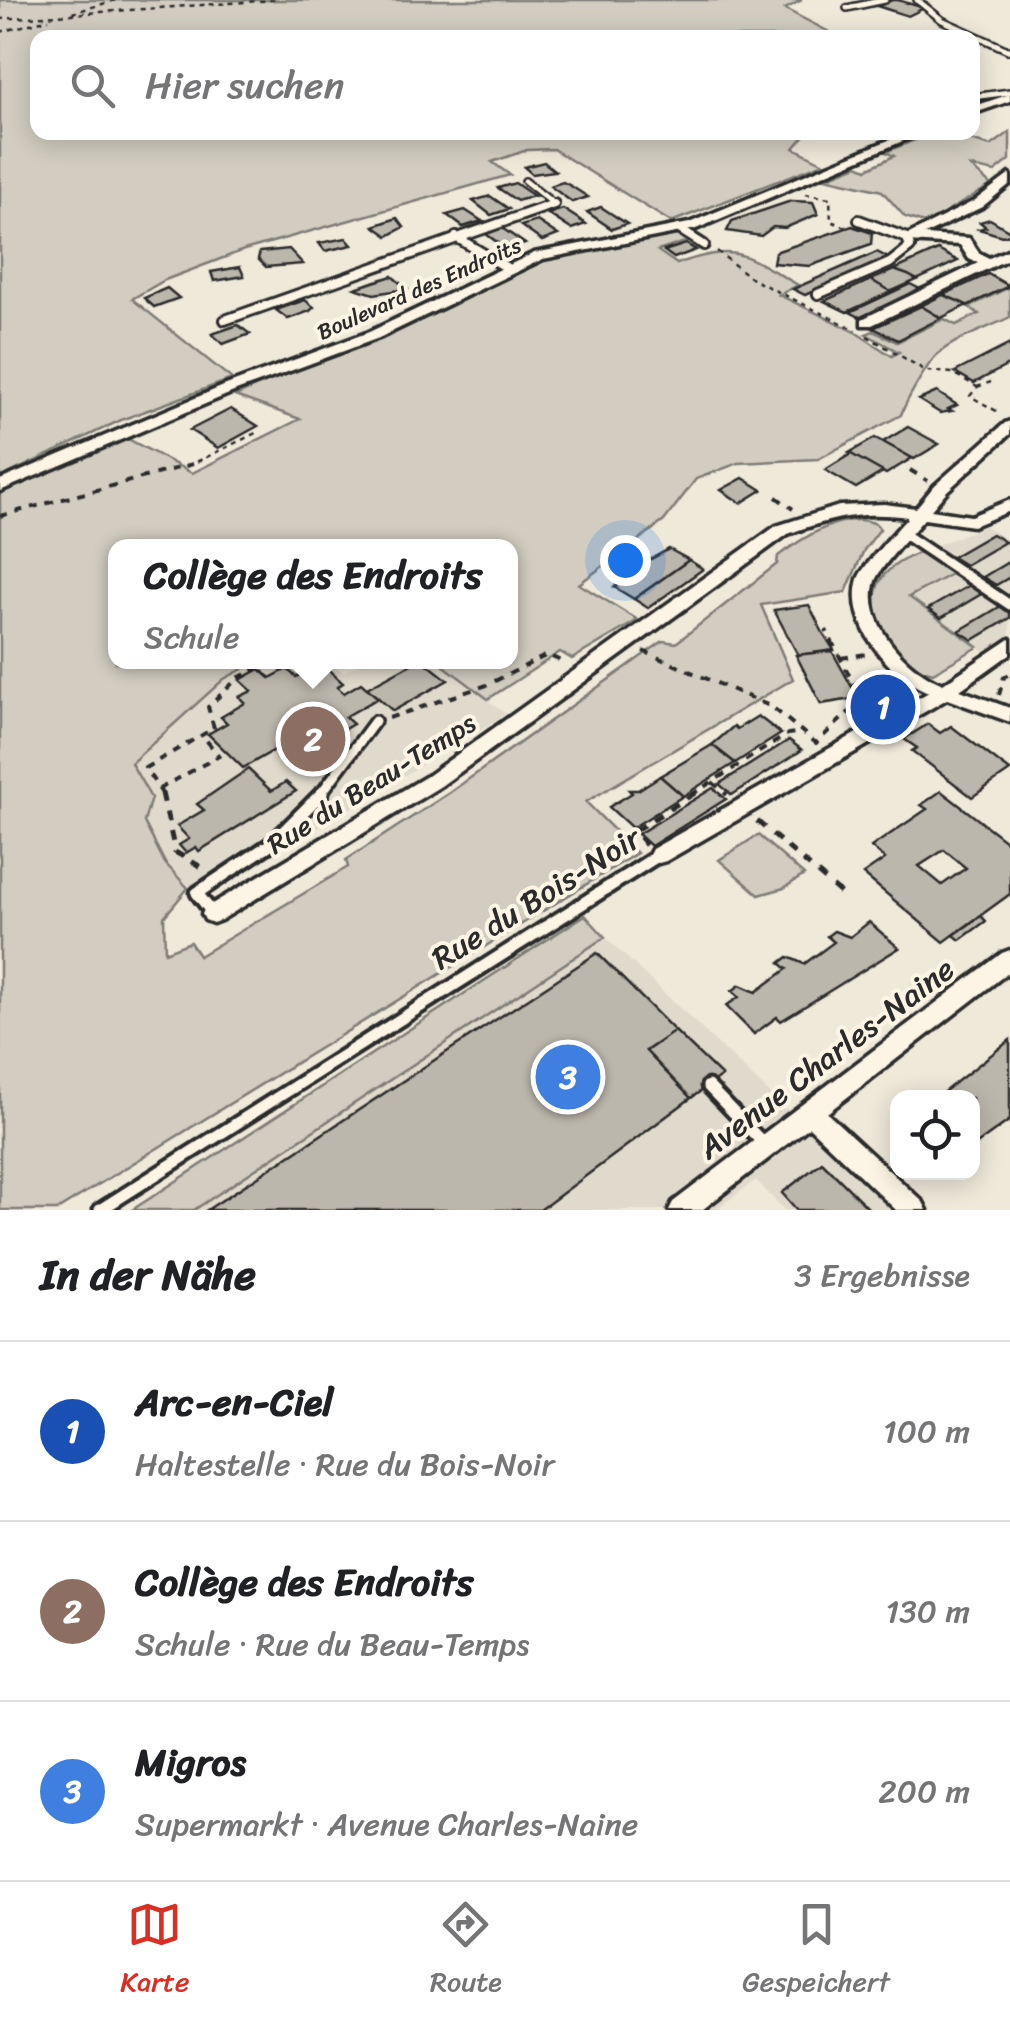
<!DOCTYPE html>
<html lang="de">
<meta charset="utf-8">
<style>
body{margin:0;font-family:Sriracha,sans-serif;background:#f6f6f6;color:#202124}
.controls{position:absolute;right:30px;bottom:30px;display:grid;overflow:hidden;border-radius:20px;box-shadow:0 5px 25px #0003}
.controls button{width:90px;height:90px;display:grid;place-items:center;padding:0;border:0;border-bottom:2px solid #e0e0e0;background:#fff;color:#202124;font:50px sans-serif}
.you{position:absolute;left:625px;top:560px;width:35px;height:35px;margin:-25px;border:8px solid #fff;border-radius:50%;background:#1a73e8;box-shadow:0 0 0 15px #1a73e833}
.badge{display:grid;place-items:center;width:65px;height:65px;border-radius:50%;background:#d93025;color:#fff;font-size:32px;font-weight:700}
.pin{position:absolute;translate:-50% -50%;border:5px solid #fff;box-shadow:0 2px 10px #0006}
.popup{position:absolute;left:108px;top:539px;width:410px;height:130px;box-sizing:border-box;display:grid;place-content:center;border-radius:20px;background:#fff;filter:drop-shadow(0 2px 8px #0005);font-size:32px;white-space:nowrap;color:#757577}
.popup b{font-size:38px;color:#202124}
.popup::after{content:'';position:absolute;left:50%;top:100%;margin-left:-20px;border:20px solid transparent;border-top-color:#fff}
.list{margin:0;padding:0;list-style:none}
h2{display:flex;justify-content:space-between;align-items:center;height:130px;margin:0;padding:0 40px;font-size:42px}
h2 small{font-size:32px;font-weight:400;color:#757577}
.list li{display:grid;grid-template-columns:65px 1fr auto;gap:30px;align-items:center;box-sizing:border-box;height:180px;padding:0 40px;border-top:2px solid #e0e0e0}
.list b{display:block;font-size:38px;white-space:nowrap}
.list p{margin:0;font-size:32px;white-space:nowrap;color:#757577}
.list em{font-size:32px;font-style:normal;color:#757577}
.icon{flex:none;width:55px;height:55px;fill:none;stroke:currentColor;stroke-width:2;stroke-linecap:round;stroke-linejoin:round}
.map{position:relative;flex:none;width:1010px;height:1210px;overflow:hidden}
.search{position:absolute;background:#fff;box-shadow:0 5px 25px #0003;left:30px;right:30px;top:30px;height:110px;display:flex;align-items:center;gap:25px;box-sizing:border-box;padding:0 35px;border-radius:20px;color:#757577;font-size:38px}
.sheet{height:670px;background:#fff}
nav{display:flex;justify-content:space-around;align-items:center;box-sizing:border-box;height:140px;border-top:2px solid #e0e0e0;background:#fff;font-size:28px;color:#757577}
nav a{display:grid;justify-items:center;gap:5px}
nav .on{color:#d93025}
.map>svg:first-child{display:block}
.built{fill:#e0dacc}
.green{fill:#d2cdc0;stroke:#7e7c76;stroke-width:2.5}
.building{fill:#bcb7ac;stroke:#2b2b2b;stroke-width:2.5;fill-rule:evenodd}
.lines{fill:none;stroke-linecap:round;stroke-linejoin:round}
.lane-far3-casing{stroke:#2b2b2b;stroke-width:10}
.lane-far2-casing{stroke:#2b2b2b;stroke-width:14}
.lane-far1-casing{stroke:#2b2b2b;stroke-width:16}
.lane-casing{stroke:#2b2b2b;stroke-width:19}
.street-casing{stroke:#2b2b2b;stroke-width:7}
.path-far2{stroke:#2b2b2b;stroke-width:2.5;stroke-dasharray:5 5;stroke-linecap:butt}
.path-far1{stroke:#2b2b2b;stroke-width:4;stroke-dasharray:8 8;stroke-linecap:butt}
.path{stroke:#2b2b2b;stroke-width:5;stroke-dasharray:10 10;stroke-linecap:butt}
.lane-far3{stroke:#fcf5e5;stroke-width:5}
.lane-far2{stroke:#fcf5e5;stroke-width:8}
.lane-far1{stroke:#fcf5e5;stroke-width:9}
.lane{stroke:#fcf5e5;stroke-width:11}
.street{fill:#fcf5e5;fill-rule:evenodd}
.labels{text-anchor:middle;stroke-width:8;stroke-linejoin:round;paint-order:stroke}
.far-street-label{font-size:22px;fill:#2b2b2b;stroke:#fcf5e5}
.street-label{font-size:28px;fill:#2b2b2b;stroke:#fcf5e5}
.near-street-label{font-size:32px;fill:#2b2b2b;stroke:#fcf5e5}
</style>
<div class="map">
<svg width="1010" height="1210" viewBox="0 0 1010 1210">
<rect width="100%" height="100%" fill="#efe9da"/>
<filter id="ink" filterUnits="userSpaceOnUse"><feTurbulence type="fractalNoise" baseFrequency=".01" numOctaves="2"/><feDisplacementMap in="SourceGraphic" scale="20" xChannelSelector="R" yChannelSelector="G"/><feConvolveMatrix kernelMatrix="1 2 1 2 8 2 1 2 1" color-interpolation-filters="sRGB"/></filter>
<g filter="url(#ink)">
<g class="built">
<polygon points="985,526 1010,542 1010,636 984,651 908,597 954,572 922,551"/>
<polygon points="256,662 331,662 343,672 363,662 439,662 506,714 221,886 188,888 165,863 143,822 130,763 224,679"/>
<polygon points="605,937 893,1210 784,1210 756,1180 715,1210 194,1210"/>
</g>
<g class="green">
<polygon points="0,0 802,0 785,9 839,37 38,38 38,132 808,132 794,148 824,163 671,222 553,149 527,150 492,162 510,175 244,250 165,280 132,299 232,379 121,420 0,478"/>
<path d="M1010,132V160L995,172L971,167L991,185L927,224L905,217L882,191L825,178L858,165L867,169L894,156L886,152C938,130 936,130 991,146Z"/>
<path d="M679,232L691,240L658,251L677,264C739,242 744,255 798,285L779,295L852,330L892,356L899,352L866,334L873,331L897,342L944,319L956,325L979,314L969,307L1010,287V317C989,328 956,338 938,354C929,361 905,403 901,415L818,459L738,463L696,479L664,521L579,584L638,620L572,659L560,652L488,699L439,662H510V546H116V662H256L224,679L131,763L151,798L144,822L165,863L188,888L164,917L165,952L190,942L199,956L348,867L346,860L449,793L663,641L676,643L777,564L778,556C802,538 845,509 876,524L880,529L864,550L846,592L761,605L793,679L586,802L637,853L57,1210H0V493L126,438L192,473L300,419L235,396L542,261Z"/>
<path d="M922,551L955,572L909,597L978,647L933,673C900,667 859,610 882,578C892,564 907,558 922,551Z"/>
<polygon points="758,835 804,875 784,888 759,895 719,860"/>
<polygon points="585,915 605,937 194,1210 132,1210"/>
</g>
<g class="building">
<polygon points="892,0 898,0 924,8 908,16 877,6"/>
<polygon points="544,162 555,171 532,174 524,167"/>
<polygon points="563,182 571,186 588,197 572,202 550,186"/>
<polygon points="515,183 534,196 517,201 498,188"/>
<polygon points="490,196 509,209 491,215 473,201"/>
<polygon points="791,201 813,202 818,214 785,228 773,227 761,236 727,231 732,221"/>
<polygon points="601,207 627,224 612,229 587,212"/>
<polygon points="563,209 586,224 571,229 548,214"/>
<polygon points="465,210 482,221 463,227 447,215"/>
<polygon points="397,218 404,227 388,236 374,226"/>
<polygon points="990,219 1010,231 1010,234 1002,236 979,229 986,227 980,222"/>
<polygon points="537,221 558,235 542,241 521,226"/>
<polygon points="852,226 872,233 871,244 810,266 773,263 775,252"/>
<polygon points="502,228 525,244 508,250 486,234"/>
<polygon points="346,238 352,245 325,251 319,243"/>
<polygon points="686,244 696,250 674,258 664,251"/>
<polygon points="289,249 303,264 266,267 258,259 260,252"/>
<polygon points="938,250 958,261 917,280 894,270"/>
<polygon points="877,252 888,258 805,295 793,289"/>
<polygon points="240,267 244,276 214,281 211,272"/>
<polygon points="894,270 908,275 917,280 890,292 871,280"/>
<polygon points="988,274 1009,286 967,306 943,295"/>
<polygon points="392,276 407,289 374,294 355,288"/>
<polygon points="871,280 891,292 847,312 824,301"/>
<polygon points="910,284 922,290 862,318 850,312"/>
<polygon points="167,288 179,298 154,307 144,298"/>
<polygon points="943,295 958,301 967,305 941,318 921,306"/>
<polygon points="305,300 314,307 310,311 288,319 276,310"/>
<polygon points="921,306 941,318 898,340 873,328"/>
<polygon points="238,325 250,334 223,344 212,334"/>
<polygon points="1010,344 1010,364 974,383 955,372"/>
<polygon points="937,392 957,405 948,409 952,411 940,413 919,400"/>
<polygon points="231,409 258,426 218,448 190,430"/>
<polygon points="908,427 939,444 914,459 883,442"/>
<polygon points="875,438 883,442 912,458 886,474 849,453"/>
<polygon points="851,454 883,472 856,488 825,470"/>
<polygon points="743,478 762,490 741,503 721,490"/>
<polygon points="992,534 1005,542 965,565 952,557"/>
<polygon points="669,549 689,560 634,599 614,587 632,575 628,572"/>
<polygon points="689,560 703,569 648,608 634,599"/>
<polygon points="1010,561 1010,577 996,585 983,577"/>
<polygon points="970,585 983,593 941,618 928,609"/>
<polygon points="809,605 823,633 834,650 798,655 774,610"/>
<polygon points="1001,606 1010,612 1010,618 973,640 959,631"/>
<polygon points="832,651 858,698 821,704 796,655"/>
<polygon points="415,662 425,662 448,680 393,711 367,688"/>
<polygon points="321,663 343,683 337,687 344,693 361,683 378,698 345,717 353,724 320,743 308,731 243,768 208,734 227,723 221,717 245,703 239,697 252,691 240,680 260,669 270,678 287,669 296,677"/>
<polygon points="758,716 781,734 735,763 712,745 734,726 737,729"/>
<polygon points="928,724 940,733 951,726 1010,771 972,797 912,751 917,748 904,739"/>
<polygon points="789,740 802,750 732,795 719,784"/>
<polygon points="712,745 735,763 683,796 660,776"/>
<polygon points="248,769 271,791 286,782 296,791 199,851 196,847 186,853 179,845 189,839 177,826 204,810 197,804"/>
<polygon points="660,776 683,796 632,828 609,807 632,793 629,790 638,790"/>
<polygon points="713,788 726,799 651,846 638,834"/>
<path d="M941,791L1010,844V894L944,942L863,874L885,859L871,847L927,809L921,805ZM944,850L966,868L942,885L919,866Z"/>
<polygon points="981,916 986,921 960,940 954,935"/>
<polygon points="869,922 899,948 781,1021 777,1017 754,1034 726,1006 739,997 732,991 740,985 756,992 787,969 780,963 788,957 804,964 834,942 827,936 834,931 850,937"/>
<polygon points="597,953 675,1031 646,1051 691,1098 540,1210 207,1210"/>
<polygon points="675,1031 722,1076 691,1098 646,1051"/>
<polygon points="1010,1040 1010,1120 974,1146 972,1152 972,1098 936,1098"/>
<polygon points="822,1162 870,1210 797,1210 782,1193"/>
</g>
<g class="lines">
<g class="lane-far3-casing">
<g id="lane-far3">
<polyline points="917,0 942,20 1010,51"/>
<polyline points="847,8 885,0"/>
<polyline points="972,97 1010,92"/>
<polyline points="525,181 554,204 547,207"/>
</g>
</g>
<g class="lane-far2-casing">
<g id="lane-far2">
<polyline points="679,229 704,245"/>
<polyline points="456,237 509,269"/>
<polyline points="818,294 890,263 910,247 907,238 859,220"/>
<polyline points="225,320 554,204"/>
</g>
</g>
<g class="lane-far1-casing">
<g id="lane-far1">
<polyline points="904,534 1010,605"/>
<polyline points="320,795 375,721"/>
</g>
</g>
<g class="lane-casing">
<g id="lane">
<polyline points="213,914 197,893 272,843 322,793"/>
<polyline points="708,1086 765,1145"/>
<polyline points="100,1210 659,855"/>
</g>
</g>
<g class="street-casing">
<g id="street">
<polygon points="1010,94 1010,101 972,114 972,107"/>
<polygon points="908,132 924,132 696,229 543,259 379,338 236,391 0,491 0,480 226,385 369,332 534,253 689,223"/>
<polygon points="1010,174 1010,184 982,207 924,235 969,238 979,253 989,258 1010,249 1010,258 872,325 862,325 862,319 978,263 969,259 960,245 907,242 901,238 974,201"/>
<path d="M1010,421V434L947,491L931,510L971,516L1010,500V511L973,526L924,519C913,532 880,567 875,581C862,623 907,670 943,684L1010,639V654L960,690L1010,708V722L947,699L666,861L659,863L652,861L649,855L652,849L929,692C890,678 845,623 858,579C863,565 897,530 908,517C859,511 833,518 788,534L441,786L221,920L213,923L205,920L202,914L205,908L427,776L776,526L839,506L884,504L916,508L935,485L1005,423Z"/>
<polygon points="1010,950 1010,971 827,1113 923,1202 927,1210 896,1210 809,1127 702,1210 669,1210 673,1202 1002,953"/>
</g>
</g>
<g class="path-far2">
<polyline points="72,13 116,0"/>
<polyline points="0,19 274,0"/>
<polyline points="0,32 49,19"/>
<polyline points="805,194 830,198 831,221 846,227"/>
<polyline points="717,251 752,279 856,330"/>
<polyline points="867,336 926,371 953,373 977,387 970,396 1000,413"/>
<polyline points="977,387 991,382"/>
<polyline points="188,466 258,432"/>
</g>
<g class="path-far1">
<polyline points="910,470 928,481"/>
<polyline points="776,497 793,509"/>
<polyline points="0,516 193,464"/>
<polyline points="643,651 772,707 816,743 862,700 826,630"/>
<polyline points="841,658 866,654"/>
<polyline points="999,695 1004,677 1010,674"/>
<polyline points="389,718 487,685 547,655 566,663"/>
<polyline points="712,782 727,795"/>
<polyline points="159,789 219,756 202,735"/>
<polyline points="163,795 145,768 214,728 208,707 238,678 257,668"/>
<polyline points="691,795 788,734 802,732"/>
</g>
<g class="path">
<polyline points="162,793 175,852 205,869"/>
<polyline points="757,821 844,896"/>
<polyline points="646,845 634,831 695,793"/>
</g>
<use href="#lane-far3" class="lane-far3"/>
<use href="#lane-far2" class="lane-far2"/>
<use href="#lane-far1" class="lane-far1"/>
<use href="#lane" class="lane"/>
<use href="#street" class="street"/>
</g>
</g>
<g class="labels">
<g class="far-street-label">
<text transform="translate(419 288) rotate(-24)" y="8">Boulevard des Endroits</text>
</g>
<g class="street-label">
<text transform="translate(371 783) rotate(-32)" y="10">Rue du Beau-Temps</text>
</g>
<g class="near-street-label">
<text transform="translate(536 898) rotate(-32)" y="11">Rue du Bois-Noir</text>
<text transform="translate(826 1058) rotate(-37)" y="11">Avenue Charles-Naine</text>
</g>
</g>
</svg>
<div class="controls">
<button><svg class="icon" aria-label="locate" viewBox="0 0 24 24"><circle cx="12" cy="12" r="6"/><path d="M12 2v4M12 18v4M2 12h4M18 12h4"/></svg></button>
</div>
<div class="you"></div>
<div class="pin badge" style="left:883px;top:707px;background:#1a4fb4">1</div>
<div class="pin badge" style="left:313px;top:739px;background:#8d6e63">2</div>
<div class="popup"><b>Collège des Endroits</b>Schule</div>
<div class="pin badge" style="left:568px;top:1077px;background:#3f7fe0">3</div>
<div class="search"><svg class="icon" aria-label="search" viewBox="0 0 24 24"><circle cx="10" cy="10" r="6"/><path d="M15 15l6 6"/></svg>Hier suchen</div>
</div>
<section class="sheet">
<h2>In der Nähe<small>3 Ergebnisse</small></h2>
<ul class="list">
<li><span class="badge" style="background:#1a4fb4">1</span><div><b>Arc-en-Ciel</b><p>Haltestelle · Rue du Bois-Noir</p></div><em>100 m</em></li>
<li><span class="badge" style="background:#8d6e63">2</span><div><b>Collège des Endroits</b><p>Schule · Rue du Beau-Temps</p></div><em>130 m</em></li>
<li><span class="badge" style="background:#3f7fe0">3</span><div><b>Migros</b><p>Supermarkt · Avenue Charles-Naine</p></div><em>200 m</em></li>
</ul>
</section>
<nav>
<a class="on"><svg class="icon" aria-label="map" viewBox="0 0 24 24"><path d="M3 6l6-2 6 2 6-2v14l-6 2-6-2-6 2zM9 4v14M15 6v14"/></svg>Karte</a>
<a><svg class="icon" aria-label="directions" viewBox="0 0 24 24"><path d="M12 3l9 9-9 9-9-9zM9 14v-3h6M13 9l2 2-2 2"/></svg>Route</a>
<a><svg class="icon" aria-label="saved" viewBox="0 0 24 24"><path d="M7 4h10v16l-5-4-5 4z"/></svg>Gespeichert</a>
</nav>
